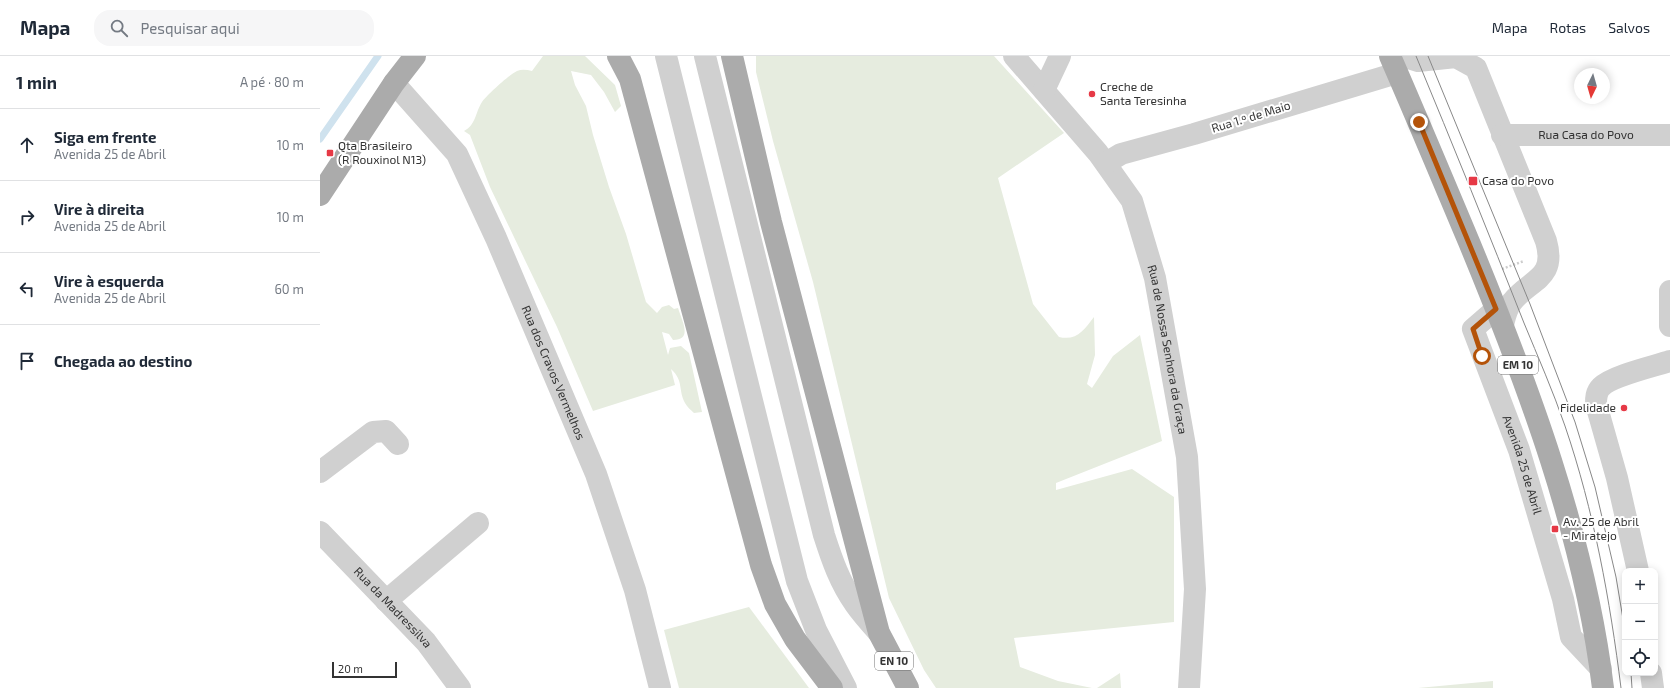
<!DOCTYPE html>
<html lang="pt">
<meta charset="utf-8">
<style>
body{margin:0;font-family:"Exo 2",sans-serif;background:#f6f6f7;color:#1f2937}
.controls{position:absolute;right:12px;bottom:12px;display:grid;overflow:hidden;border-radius:8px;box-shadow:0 2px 10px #0003}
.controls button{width:36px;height:36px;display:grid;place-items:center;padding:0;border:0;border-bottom:1px solid #e0e1e3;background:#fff;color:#1f2937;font:20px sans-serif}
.compass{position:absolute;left:1254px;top:12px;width:36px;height:36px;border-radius:50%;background:#fff;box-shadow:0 2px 10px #0003;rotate:185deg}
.scale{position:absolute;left:12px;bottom:10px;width:65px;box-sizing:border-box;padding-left:4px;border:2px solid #333;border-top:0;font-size:11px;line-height:14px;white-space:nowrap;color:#333;-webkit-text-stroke:3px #fff;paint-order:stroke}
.stop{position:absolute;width:12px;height:12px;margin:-9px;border:3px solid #b45309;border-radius:50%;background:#fff}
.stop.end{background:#b45309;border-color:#fff;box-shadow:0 1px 4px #0008}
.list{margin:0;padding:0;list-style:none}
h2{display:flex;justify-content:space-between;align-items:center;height:52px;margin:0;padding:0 16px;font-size:17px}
h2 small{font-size:13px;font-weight:400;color:#747a83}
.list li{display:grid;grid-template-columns:26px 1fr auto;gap:12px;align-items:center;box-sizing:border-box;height:72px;padding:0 16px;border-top:1px solid #e0e1e3}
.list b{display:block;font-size:15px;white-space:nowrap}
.list p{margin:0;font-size:13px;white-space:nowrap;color:#747a83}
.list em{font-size:13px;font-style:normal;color:#747a83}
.icon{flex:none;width:22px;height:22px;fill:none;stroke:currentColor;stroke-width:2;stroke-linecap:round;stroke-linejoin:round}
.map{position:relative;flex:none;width:1350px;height:632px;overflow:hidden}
header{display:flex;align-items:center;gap:24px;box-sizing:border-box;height:56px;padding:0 20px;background:#fff;border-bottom:1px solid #e0e1e3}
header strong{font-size:19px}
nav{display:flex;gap:22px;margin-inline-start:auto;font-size:14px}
.search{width:280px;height:36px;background:#f6f6f7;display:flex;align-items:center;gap:10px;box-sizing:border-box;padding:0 14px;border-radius:16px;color:#747a83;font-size:15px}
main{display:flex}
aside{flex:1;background:#fff}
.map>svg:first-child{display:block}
.green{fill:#e6ecdf}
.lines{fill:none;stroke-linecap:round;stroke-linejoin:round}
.stream{stroke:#cfe2ee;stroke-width:7}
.path{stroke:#cdcdcd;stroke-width:2.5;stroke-dasharray:2 2;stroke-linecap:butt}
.minor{stroke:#d0d0d0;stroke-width:22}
.major{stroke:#ababab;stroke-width:22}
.tram{stroke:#888;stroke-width:1}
.route{stroke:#b45309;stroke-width:5}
.poi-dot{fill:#e63946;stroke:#fff;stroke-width:1.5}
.labels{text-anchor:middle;stroke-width:4;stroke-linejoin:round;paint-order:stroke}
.shield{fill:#fff;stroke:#707070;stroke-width:1}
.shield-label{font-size:11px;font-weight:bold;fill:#333}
.poi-label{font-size:12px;fill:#333;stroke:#fff;text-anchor:start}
.street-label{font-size:12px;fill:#333;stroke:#fff}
</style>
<header>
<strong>Mapa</strong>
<div class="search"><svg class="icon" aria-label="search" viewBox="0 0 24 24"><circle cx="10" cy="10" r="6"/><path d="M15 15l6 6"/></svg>Pesquisar aqui</div>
<nav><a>Mapa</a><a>Rotas</a><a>Salvos</a></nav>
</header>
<main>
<aside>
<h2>1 min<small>A pé · 80 m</small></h2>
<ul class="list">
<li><svg class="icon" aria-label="ahead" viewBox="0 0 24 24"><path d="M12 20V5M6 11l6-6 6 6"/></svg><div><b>Siga em frente</b><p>Avenida 25 de Abril</p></div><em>10 m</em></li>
<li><svg class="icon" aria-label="right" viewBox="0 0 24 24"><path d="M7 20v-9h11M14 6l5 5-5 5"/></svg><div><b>Vire à direita</b><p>Avenida 25 de Abril</p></div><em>10 m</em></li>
<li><svg class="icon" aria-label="left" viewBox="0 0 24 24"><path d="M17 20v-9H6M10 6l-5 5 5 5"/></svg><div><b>Vire à esquerda</b><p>Avenida 25 de Abril</p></div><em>60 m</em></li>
<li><svg class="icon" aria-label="arrive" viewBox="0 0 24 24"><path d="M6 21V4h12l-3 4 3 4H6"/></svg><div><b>Chegada ao destino</b></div></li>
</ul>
</aside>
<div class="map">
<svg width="1350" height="632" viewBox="0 0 1350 632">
<rect width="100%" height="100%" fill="#fff"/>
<g class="green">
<path d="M223,0H265L295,29L301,50L295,56L284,36L271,19L251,15L255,29L266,50L273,79L289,131L306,178L326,246L337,257L342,251L349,249L354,253L358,252C362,265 373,284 353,284L349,278L342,276L348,299L350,292L361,290L369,297L382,356L374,357C371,354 367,351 365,347C358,334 364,325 351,313L355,329L273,355L237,271L170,131L150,79L144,75C156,69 155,57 162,46C166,40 190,18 197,15C202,13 207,14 212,15Z"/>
<path d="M436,0H674L744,77L678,122L713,248L739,281C757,285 764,274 774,261L775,299L767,328L772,332L793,300L820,279L842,385L736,427V434L812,413L854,441V566L694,582L700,611L738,625L772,632H616L604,614L569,542L493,226L453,85L436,16Z"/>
<polygon points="429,551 489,632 359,632 344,574"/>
<polygon points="800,617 801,632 777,632"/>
<polygon points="1173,625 1173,632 1098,632"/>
</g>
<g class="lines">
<polyline class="stream" points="0,83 58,0"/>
<polyline class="path" points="1182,213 1204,205"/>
<g class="minor">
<polyline points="346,0 477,525 496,574 526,632"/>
<path d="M385,0L504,479C512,504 520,527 535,548C542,558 551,568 559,577"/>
<path id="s1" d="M694,0L778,97L812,145L835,222L867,401L875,533L869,632"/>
<path d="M1082,0L1098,5L1136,1L1156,12L1226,185C1237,223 1210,223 1192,246C1186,253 1185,261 1183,269"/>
<path id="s2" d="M74,27L137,98L176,182L276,418L315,534L340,632"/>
<polyline points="724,34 740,0"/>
<path id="s3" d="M1182,79H1350"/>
<polyline points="786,107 801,98 874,78 1077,17"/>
<polyline points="1350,235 1350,270"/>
<path id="s4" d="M1176,253L1153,273L1199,394L1243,543L1251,581L1281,613"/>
<polyline points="0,416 53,376 66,375 78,388"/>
<path id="s5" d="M0,476L106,586L140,632"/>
<path d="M1318,515L1297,422L1276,348C1276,342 1276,336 1281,331C1291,320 1335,310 1350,305"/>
<polyline points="66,545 158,467"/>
<polyline points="1331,617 1333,632"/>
</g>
<g class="major">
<polyline points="298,0 310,23 441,509 455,548 475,583 512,632"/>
<polyline points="412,0 451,166 559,577 588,632"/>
<path d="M1070,0C1097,62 1123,124 1149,186C1208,329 1264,477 1283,632"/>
<polyline points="0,139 74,27 95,0"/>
</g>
<g class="tram">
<path d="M1096,0C1133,89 1169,178 1204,267C1218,301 1233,335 1245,370C1274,455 1290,544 1301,632"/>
<polyline points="1108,0 1210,248 1255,366 1275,431 1296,521 1305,575"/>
<polyline points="1311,617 1312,632"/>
</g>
</g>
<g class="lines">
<polyline class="route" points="1099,66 1176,253 1153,273 1162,300"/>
</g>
<g class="poi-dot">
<circle cx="772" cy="38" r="4"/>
<rect x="6" y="93" width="8" height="8" rx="2"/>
<rect x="1148" y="120" width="10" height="10" rx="2"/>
<circle cx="1304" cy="352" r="4"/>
<rect x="1231" y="469" width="8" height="8" rx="2"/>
</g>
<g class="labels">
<g class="shield">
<rect x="1178" y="300" width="40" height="18" rx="3"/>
<rect x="555" y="596" width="38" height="18" rx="3"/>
</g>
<g class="shield-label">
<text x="1198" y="313">EM 10</text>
<text x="574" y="609">EN 10</text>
</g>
<g class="poi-label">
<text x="780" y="35">Creche de<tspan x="780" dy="14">Santa Teresinha</tspan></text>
<text x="18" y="94">Qta Brasileiro<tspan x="18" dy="14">(R Rouxinol N13)</tspan></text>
<text x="1162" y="129">Casa do Povo</text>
<text x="1296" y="356" text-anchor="end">Fidelidade</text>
<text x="1243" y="470">Av. 25 de Abril<tspan x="1243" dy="14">- Miratejo</tspan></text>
</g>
<g class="street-label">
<text transform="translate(931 61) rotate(-17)" y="4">Rua 1.º de Maio</text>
<text dy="4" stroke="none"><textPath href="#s3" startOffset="84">Rua Casa do Povo</textPath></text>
<text dy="4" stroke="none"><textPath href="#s1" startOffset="340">Rua de Nossa Senhora da Graça</textPath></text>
<text dy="4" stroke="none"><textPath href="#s2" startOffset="334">Rua dos Cravos Vermelhos</textPath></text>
<text dy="4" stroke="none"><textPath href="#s4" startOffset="175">Avenida 25 de Abril</textPath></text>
<text dy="4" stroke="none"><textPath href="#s5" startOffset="105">Rua da Madressilva</textPath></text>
</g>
</g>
</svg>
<div class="controls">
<button>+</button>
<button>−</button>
<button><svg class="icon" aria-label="locate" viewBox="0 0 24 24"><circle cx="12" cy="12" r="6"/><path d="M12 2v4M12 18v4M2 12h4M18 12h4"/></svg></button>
</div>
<svg class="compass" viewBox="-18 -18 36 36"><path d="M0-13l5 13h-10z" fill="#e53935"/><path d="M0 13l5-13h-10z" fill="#747a83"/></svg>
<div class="scale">20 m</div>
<div class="stop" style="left:1162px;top:300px"></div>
<div class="stop end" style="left:1099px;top:66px"></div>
</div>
</main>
